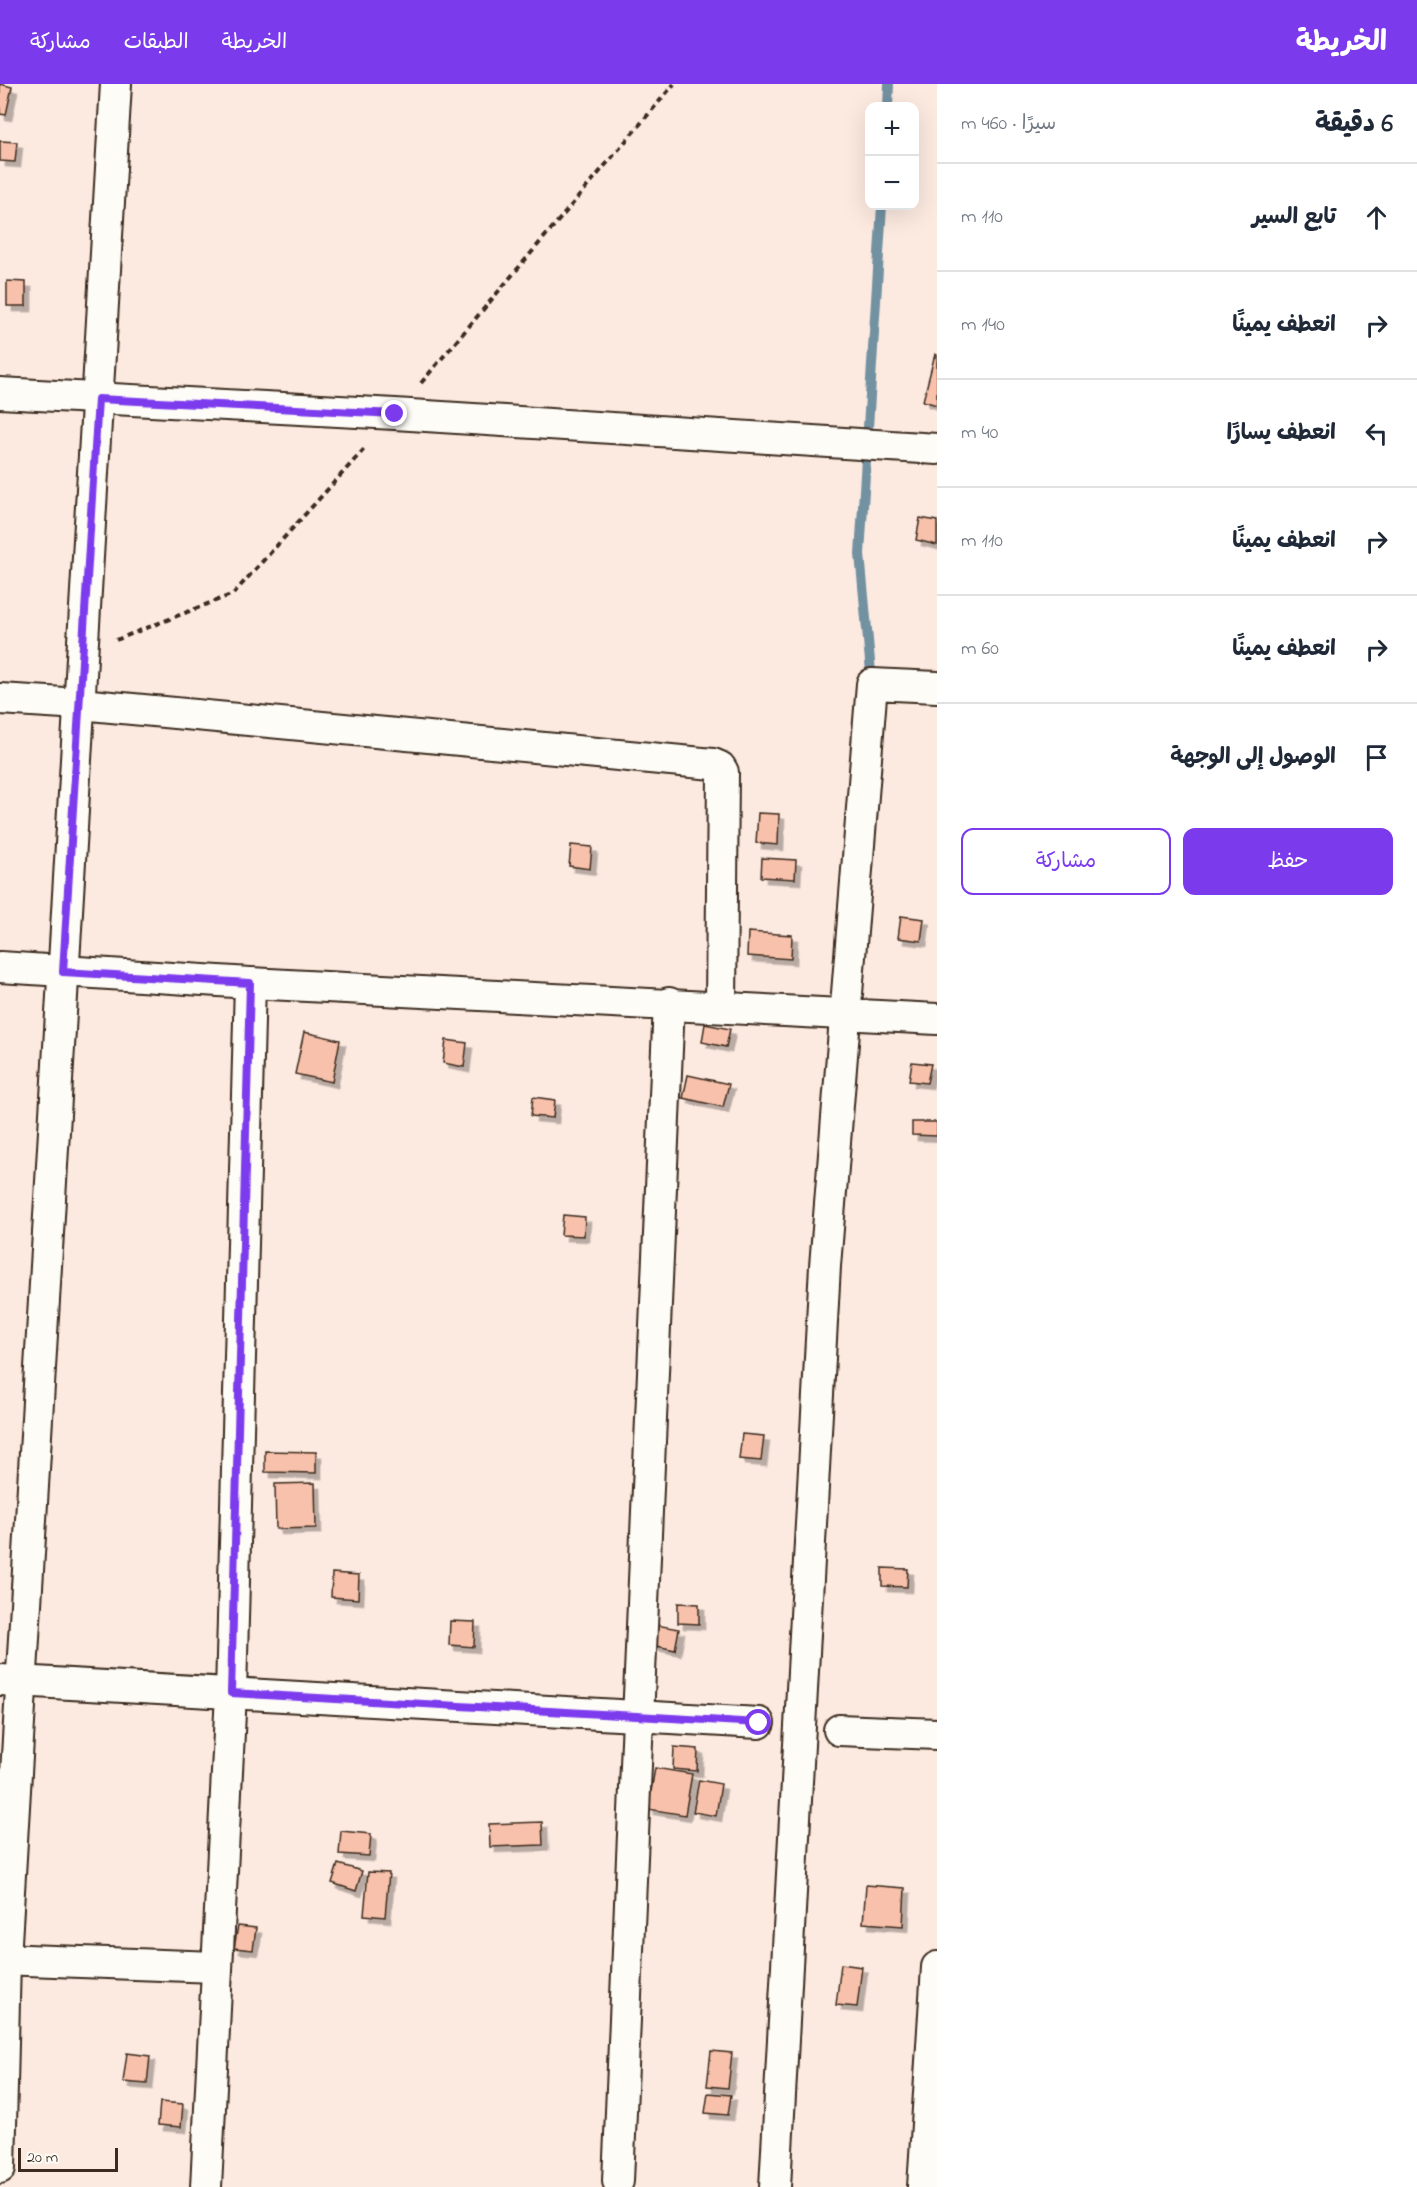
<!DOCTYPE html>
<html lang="ar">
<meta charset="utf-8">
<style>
body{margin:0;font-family:"Indie Flower","Playpen Sans Arabic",sans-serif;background:#f6f6f7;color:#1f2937;direction:rtl}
.controls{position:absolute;right:18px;top:18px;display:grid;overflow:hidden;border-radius:12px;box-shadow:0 6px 24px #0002}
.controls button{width:54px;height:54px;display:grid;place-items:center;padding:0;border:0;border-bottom:2px solid #e0e1e3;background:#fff;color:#1f2937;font:30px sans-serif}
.scale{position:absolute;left:18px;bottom:15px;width:100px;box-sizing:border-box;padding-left:6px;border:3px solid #3b2a1e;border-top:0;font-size:16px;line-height:21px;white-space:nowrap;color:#3b2a1e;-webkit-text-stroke:4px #fdfcf7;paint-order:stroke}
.stop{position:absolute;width:18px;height:18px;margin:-14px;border:4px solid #7c3aed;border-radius:50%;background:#fff}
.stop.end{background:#7c3aed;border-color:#fff;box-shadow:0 2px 6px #0008}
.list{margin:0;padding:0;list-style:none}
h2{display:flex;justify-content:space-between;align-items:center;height:78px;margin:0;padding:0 24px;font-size:26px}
h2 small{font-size:20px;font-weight:400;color:#747a83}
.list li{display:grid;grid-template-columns:39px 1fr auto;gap:18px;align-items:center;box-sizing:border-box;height:108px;padding:0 24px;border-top:2px solid #e0e1e3}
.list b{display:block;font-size:22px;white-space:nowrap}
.list em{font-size:20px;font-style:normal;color:#747a83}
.actions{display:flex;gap:12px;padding:18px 24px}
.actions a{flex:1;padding:14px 0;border:2px solid #7c3aed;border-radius:12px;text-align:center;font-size:21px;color:#7c3aed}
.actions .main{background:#7c3aed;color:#fff}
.icon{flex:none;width:33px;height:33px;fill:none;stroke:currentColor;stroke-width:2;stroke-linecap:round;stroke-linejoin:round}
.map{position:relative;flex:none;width:937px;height:2103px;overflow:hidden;direction:ltr}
header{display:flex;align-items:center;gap:36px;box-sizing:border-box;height:84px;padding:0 30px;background:#7c3aed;color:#fff}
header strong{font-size:28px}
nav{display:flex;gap:33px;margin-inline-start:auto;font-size:21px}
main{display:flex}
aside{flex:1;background:#fff}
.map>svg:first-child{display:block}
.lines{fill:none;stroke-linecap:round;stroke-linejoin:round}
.stream{stroke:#7291a1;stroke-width:10}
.building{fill:#f8c1ab;stroke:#3b2a1e;stroke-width:1.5;filter:url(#shadow)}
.minor-casing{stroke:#3b2a1e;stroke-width:34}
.path{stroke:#3b2a1e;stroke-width:4;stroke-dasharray:6 4.5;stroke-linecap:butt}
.minor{stroke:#fdfcf7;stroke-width:30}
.route{stroke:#7c3aed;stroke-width:8}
</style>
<header>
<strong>الخريطة</strong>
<nav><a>الخريطة</a><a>الطبقات</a><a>مشاركة</a></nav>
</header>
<main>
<aside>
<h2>6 دقيقة<small>سيرًا · 460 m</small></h2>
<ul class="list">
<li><svg class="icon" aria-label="ahead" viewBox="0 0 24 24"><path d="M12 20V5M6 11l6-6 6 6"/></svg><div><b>تابع السير</b></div><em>110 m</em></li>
<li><svg class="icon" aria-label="right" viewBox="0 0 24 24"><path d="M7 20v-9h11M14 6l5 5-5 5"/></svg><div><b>انعطف يمينًا</b></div><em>140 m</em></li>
<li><svg class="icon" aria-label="left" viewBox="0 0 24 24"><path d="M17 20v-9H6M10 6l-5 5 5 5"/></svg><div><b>انعطف يسارًا</b></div><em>40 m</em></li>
<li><svg class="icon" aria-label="right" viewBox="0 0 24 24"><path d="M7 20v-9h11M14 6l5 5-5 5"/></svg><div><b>انعطف يمينًا</b></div><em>110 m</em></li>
<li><svg class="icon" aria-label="right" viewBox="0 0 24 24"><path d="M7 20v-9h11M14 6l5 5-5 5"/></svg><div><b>انعطف يمينًا</b></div><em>60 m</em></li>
<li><svg class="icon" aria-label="arrive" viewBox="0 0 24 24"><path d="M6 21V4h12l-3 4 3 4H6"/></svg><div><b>الوصول إلى الوجهة</b></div></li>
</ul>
<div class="actions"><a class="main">حفظ</a><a>مشاركة</a></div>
</aside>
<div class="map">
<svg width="937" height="2103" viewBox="0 0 937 2103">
<defs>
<filter id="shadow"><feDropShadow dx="5.5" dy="5.5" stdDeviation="0" flood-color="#0004"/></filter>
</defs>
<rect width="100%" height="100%" fill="#fceae0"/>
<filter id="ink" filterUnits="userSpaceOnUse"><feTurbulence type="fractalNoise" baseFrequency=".0167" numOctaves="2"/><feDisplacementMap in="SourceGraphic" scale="12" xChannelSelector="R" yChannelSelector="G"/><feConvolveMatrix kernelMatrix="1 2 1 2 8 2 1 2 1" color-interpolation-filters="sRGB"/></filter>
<g filter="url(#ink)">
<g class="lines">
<g class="stream">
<polyline points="888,22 889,0"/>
<polyline points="872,599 860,470 882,122"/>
</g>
</g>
<g class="building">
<polygon points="0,0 12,3 6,31 0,30"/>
<polygon points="0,57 17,58 15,78 0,77"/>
<polygon points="7,197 26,198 26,222 7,222"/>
<polygon points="935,270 937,271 937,321 923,317"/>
<polygon points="920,434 937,437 937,461 916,456"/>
<polygon points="758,729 779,730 778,761 756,759"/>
<polygon points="571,761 592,763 590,785 569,782"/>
<polygon points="762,774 796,776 795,795 761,793"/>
<polygon points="901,832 924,835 921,857 898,854"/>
<polygon points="748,848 792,851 791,875 747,872"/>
<polygon points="705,940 730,945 726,963 702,958"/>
<polygon points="304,948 340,956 332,998 295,990"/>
<polygon points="446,956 467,959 464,983 443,979"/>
<polygon points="912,978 931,980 927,999 909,997"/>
<polygon points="688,991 729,1000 723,1023 683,1014"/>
<polygon points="533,1013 555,1016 553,1034 531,1032"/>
<polygon points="912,1038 937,1038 937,1052 912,1051"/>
<polygon points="563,1131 585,1133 584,1152 561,1151"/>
<polygon points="742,1350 764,1352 761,1377 739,1375"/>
<polygon points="265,1367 316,1368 316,1389 265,1388"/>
<polygon points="315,1399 316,1444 276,1445 275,1400"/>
<polygon points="882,1484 908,1485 907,1503 882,1502"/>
<polygon points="332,1489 359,1491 358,1515 331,1513"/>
<polygon points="678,1519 699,1520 699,1540 678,1539"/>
<polygon points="450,1537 475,1538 474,1563 449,1561"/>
<polygon points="656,1541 679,1545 675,1566 652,1561"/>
<polygon points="674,1663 698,1665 697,1687 673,1685"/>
<polygon points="655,1684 692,1690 685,1731 648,1725"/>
<polygon points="699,1696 721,1700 716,1732 693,1728"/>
<polygon points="542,1738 543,1761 490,1763 489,1740"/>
<polygon points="341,1747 371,1750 369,1772 339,1770"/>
<polygon points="338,1780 362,1787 356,1807 332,1799"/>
<polygon points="368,1788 389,1789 385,1833 364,1831"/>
<polygon points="866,1801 905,1804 903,1842 863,1839"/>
<polygon points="238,1842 256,1844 253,1866 234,1864"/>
<polygon points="841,1880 862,1883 857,1923 836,1921"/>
<polygon points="711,1967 732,1969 728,2004 707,2002"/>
<polygon points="127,1969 150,1972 147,2000 123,1998"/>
<polygon points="708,2009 731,2011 728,2031 705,2029"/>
<polygon points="160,2018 183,2020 181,2043 158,2041"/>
</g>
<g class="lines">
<g class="minor-casing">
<g id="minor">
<polyline points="0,309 395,330 937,365"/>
<polyline points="0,615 80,620 713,680 720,683 723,688 721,922"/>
<polyline points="0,883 250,899 937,935"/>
<polyline points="0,1596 759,1639"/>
<polyline points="839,1646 937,1650"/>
<polyline points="0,1875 216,1883"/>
<polyline points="0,2084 5,1875 116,0"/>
<polyline points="618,2097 669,919"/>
<polyline points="206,2103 231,1609 250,899"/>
<polyline points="775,2103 825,1182 872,600 937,603"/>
<polyline points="923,2103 937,1883"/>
</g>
</g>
<g class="path">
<polyline points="421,299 674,0"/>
<polyline points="116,556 233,510 367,362"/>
</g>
<use href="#minor" class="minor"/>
</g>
</g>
<g class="lines" filter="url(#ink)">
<polyline class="route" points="395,330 98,315 63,888 250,899 231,1609 759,1639"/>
</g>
</svg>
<div class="controls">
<button>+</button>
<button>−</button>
</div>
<div class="scale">20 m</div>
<div class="stop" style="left:759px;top:1639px"></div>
<div class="stop end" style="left:395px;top:330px"></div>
</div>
</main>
